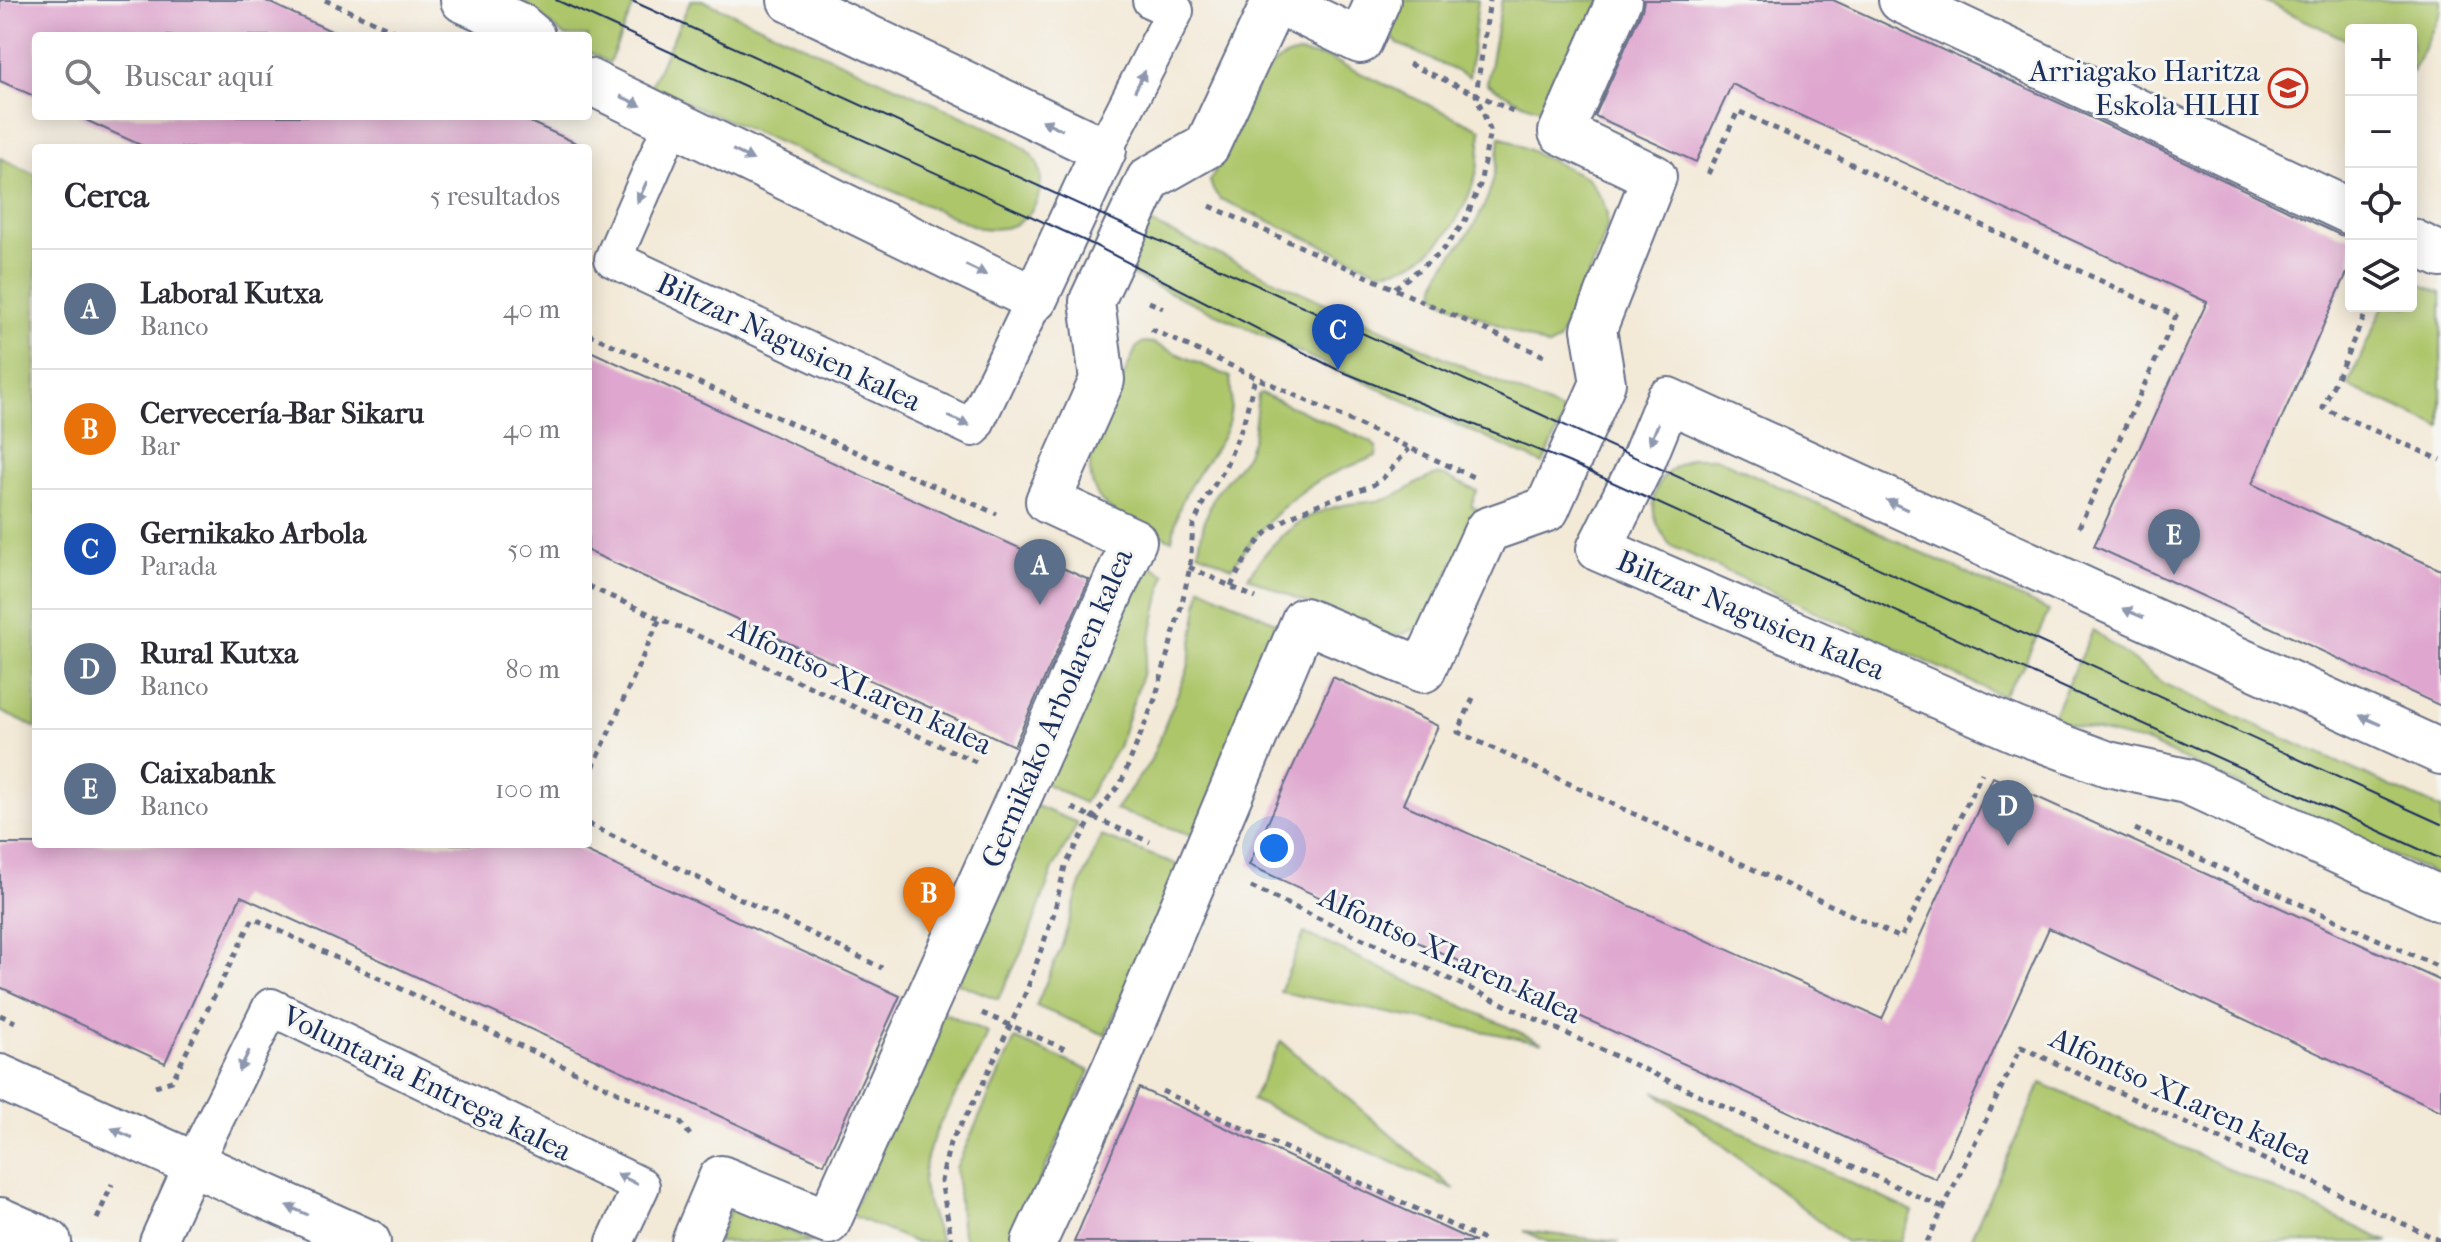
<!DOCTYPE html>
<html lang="es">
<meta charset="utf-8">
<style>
body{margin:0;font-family:"IM FELL French Canon",serif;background:#f2f2f3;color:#2b2b33}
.controls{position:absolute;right:24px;top:24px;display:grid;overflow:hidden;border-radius:8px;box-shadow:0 4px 20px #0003}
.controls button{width:72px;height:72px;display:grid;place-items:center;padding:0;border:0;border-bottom:2px solid #e1e1e2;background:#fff;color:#2b2b33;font:40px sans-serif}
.you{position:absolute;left:1274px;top:848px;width:28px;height:28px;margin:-20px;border:6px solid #fff;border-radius:50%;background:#1a73e8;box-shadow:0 0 0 12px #1a73e833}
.badge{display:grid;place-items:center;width:52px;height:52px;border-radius:50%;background:#c8321e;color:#fff;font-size:26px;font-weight:700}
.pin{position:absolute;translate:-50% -66px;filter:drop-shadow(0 2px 4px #0008)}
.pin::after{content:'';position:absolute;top:42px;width:28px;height:24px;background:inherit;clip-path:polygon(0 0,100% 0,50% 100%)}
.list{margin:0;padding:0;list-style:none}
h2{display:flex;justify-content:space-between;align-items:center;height:104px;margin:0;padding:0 32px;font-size:34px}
h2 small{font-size:26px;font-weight:400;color:#7c7c81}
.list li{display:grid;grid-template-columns:52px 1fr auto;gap:24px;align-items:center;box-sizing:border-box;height:120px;padding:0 32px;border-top:2px solid #e1e1e2}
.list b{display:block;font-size:30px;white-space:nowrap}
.list p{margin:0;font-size:26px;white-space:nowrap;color:#7c7c81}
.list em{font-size:26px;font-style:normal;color:#7c7c81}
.icon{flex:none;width:44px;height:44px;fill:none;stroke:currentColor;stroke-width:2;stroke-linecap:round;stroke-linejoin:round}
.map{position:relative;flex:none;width:2441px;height:1242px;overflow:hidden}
.search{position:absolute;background:#fff;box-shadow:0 4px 20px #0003;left:32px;top:32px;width:560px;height:88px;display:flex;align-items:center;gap:20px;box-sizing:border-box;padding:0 28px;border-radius:8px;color:#7c7c81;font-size:30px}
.panel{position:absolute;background:#fff;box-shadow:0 4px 20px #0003;left:32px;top:144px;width:560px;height:704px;border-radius:8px}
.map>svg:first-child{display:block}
.green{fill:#adc66b;stroke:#647a64;stroke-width:2}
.building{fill:#dfa7cf}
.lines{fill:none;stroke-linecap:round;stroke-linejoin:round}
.lane-casing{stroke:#677088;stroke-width:40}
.street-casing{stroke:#677088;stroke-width:48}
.path{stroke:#677088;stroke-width:5;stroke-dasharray:6 6;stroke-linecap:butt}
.lane{stroke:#fff;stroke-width:36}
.street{stroke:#fff;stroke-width:44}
.tram{stroke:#1b2f5e;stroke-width:2}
.oneway{fill:#8d97ae}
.labels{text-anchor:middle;stroke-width:6;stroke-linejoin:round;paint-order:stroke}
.poi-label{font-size:30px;fill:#1b2f5e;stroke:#f6f6f2;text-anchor:end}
.street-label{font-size:30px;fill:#1b2f5e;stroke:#f6f6f2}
</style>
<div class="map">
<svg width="2441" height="1242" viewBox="0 0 2441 1242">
<rect width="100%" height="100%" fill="#f6f6f2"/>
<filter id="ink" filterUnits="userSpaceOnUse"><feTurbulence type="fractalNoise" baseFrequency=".0125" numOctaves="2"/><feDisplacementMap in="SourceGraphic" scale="16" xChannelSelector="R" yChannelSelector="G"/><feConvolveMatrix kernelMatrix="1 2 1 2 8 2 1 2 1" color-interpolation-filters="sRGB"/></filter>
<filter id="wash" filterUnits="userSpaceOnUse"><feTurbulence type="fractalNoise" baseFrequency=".006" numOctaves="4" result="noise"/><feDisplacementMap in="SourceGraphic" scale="32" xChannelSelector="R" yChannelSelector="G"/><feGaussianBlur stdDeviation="1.8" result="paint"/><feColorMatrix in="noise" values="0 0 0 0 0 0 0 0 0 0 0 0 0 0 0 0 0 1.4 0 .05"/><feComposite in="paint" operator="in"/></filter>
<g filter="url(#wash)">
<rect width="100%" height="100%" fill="#f3e9d7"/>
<g class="green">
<polygon points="514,0 636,0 609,63 588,51 588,36 565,36 529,7"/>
<path d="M691,0H702L1007,136C1018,144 1029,150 1036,161C1049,184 1035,218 1011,226C1000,230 990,229 979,228L650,87Z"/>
<path d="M1398,0H1478L1469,77L1398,44C1382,27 1388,19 1398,0Z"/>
<path d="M1502,0H1603L1555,107C1534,115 1506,93 1487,84Z"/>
<polygon points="2262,0 2441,0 2441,11 2413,72 2411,71 2411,30 2351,30 2351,42"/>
<path d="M1300,53L1328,58L1481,129C1480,141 1480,154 1478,166C1468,213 1431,274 1377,270L1220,199L1213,190L1210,181L1261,77C1273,63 1282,56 1300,53Z"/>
<path d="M1500,136L1588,178L1603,201L1607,215V227L1601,246L1558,341L1549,347L1444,301C1438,296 1434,294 1436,286C1441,263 1461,246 1473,227C1490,200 1498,167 1500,136Z"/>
<polygon points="0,158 36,175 36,728 0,711"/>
<polygon points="1150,223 1566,413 1543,464 1127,273"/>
<polygon points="2411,280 2441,293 2441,427 2348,386 2383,306 2411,306"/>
<path d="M1143,342L1153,343L1230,377C1238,443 1209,446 1184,497C1177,510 1175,525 1172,540C1129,520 1082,511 1091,452L1136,348Z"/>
<path d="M1261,393L1371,442L1377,448L1376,456C1358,464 1340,469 1323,478C1284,499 1258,532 1232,567L1198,552L1204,523L1214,496L1246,456L1253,438L1258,395Z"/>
<path d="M1691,458H1717L2049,611L2022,668L2002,696L1671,546C1642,510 1649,477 1691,458Z"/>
<path d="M1437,475L1445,476L1477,491L1471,506L1482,511L1422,625L1406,633L1392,636L1363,628L1248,577C1271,541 1301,512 1344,505C1359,502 1373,503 1387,499C1405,494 1418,479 1437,475Z"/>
<polygon points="1138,559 1165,574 1142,675 1118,747 1084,803 1040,781"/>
<polygon points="1201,587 1279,624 1195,836 1115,810 1150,762 1188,668"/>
<polygon points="2093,630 2164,684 2441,809 2441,877 2148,743 2051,720"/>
<polygon points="1029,803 1078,823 1053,869 1026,943 998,999 957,983"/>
<polygon points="1101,836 1181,866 1105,1035 1036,1006 1061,948 1078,892"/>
<polygon points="1304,933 1543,1043 1280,992"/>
<path d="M940,1011L987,1032C970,1083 926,1126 923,1182C923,1197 936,1226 941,1242H914L851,1215Z"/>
<polygon points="1015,1039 1090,1071 1011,1242 965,1242 961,1225 956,1168"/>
<polygon points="1281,1041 1455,1190 1252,1100"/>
<polygon points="2041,1083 2389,1242 1969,1242"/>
<polygon points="1654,1091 1913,1212 1900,1242 1846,1242"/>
<polygon points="733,1205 813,1242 717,1242"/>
<polygon points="1524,1231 1620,1242 1548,1242"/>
</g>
<g id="blocks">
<g class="building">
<polygon points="0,0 264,0 342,36 36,36 36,97 0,81"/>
<polygon points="1644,0 1833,0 2077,111 2340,235 2351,237 2351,264 2252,484 2441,570 2441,706 2094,546 2207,302 1732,84 1696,162 1595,116 1642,10"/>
<polygon points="77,116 517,116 587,148 147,148"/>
<polygon points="588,350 1089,580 1014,746 588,551"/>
<polygon points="1333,677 1438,726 1403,804 1882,1019 1993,777 2441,981 2441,1111 2049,928 1936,1179 1249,865"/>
<polygon points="0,844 569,844 900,996 824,1164 241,896 165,1063 0,987"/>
<polygon points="1139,1088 1475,1242 1074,1242"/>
</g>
</g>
</g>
<g filter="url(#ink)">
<use href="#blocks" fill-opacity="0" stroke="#677088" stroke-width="2"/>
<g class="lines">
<g class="lane-casing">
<g id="lane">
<polyline points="673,121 613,259 973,428 1035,299"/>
<polyline points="1104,150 1175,11 1151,0"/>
<polyline points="158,1242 193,1164 271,1007 641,1186 615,1242"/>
</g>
</g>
<g class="street-casing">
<g id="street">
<polyline points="463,0 519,25 532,36"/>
<polyline points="1901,0 2351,212"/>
<polyline points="588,81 1035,299 1104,150 790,0"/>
<polyline points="2411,241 2441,255"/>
<polyline points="2441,752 1668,400 1643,461 1599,549 2016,730 2108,764 2186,781 2441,899"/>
<polyline points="0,1077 368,1242"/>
<polyline points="0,1220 49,1242"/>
<polyline points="694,1242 721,1178 828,1222 1134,541 1048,501 1102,380 1092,301 1149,179 1207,146 1275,0 1360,41 1378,0"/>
<polyline points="1034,1242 1114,1069 1304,620 1423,670 1487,530 1547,509 1603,383 1594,329 1654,177 1561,132 1619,0"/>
</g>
</g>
<g class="path">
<polyline points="325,0 405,36"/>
<polyline points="1409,64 1513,111"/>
<polyline points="1708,174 1738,111 2176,316 2079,527"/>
<polyline points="1210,206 1544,356"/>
<polyline points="1395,288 1440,253 1464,223 1480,185 1490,130 1476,95 1490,0"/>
<polyline points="1149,302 1163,308"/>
<polyline points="2369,306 2323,408 2441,460"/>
<polyline points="1151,329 1473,477"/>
<polyline points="588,334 997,514"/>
<polyline points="1189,567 1256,598"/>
<polyline points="588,586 976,762"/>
<path d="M1231,586C1241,567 1253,544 1270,530C1300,507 1338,498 1373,485L1383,478L1409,449"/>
<polyline points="1473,698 1458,732 1901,938 1982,773"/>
<polyline points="588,779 660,618"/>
<polyline points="1072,808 1150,842"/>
<polyline points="588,824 882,968"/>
<polyline points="2135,829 2441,968"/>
<polyline points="1251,887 1943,1208"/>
<polyline points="982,1013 1065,1049"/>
<polyline points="0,1015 15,1022"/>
<polyline points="155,1086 172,1081 253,918 680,1122 690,1135"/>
<polyline points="1162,1091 1488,1242"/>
<polyline points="97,1219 112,1184"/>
<polyline points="952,1242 941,1181 950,1143 975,1100 1027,990 1054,913 1065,866 1092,818 1121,783 1155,699 1182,603 1190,567 1193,526 1204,501 1224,470 1243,425 1255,378"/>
<polyline points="1927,1242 2021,1047 2441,1241"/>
</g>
<use href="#lane" class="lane"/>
<use href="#street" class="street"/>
<g class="tram">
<polyline points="556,0 1094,245 1338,370 1568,462 2441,859"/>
<polyline points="630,0 2441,824"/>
</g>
</g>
<defs><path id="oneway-solid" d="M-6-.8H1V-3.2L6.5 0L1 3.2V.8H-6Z" transform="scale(2)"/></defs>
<g class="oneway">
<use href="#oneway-solid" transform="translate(1140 81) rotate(-63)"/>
<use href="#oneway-solid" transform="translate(631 101) rotate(25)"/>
<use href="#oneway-solid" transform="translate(1052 125) rotate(-155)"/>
<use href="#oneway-solid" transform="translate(743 155) rotate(26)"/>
<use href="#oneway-solid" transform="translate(642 192) rotate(114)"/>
<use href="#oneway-solid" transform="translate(976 270) rotate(26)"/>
<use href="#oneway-solid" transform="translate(959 421) rotate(25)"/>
<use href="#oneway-solid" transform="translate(1654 434) rotate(112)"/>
<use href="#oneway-solid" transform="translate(1897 505) rotate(-155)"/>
<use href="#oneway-solid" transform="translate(2133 613) rotate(-156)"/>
<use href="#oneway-solid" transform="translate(2370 720) rotate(-156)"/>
<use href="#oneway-solid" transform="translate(244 1061) rotate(116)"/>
<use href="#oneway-solid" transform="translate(122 1133) rotate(-156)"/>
<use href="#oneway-solid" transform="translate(627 1179) rotate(-154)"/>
<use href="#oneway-solid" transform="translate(297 1210) rotate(-156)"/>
</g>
</g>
<defs>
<g id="school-ring" transform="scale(2)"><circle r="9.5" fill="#f6f6f2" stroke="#c8321e" stroke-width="1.5"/><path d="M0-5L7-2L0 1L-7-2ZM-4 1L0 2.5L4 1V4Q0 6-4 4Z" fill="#c8321e"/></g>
</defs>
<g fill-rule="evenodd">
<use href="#school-ring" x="2288" y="88"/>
</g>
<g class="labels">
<g class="poi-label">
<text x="2260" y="81">Arriagako Haritza<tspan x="2260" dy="34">Eskola HLHI</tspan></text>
</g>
<g class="street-label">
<text transform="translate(789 342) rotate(25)" y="10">Biltzar Nagusien kalea</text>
<text transform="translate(1751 615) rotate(23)" y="10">Biltzar Nagusien kalea</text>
<text transform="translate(861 686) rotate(25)" y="10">Alfontso XI.aren kalea</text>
<text transform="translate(1057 708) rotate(-67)" y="10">Gernikako Arbolaren kalea</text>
<text transform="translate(1450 955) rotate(25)" y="10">Alfontso XI.aren kalea</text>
<text transform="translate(427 1083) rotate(26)" y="10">Voluntaria Entrega kalea</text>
<text transform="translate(2181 1096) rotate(25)" y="10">Alfontso XI.aren kalea</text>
</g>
</g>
</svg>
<div class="controls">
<button>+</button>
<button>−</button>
<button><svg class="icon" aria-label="locate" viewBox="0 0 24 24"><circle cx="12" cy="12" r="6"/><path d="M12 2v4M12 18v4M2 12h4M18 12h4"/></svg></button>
<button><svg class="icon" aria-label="layers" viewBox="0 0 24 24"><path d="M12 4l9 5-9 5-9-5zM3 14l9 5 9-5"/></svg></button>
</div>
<div class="you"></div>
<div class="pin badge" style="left:1040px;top:605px;background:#5c6f8a">A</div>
<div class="pin badge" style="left:929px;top:933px;background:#e8710a">B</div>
<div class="pin badge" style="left:1338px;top:370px;background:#1a4fb4">C</div>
<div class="pin badge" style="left:2008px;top:846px;background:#5c6f8a">D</div>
<div class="pin badge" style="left:2174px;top:575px;background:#5c6f8a">E</div>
<div class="search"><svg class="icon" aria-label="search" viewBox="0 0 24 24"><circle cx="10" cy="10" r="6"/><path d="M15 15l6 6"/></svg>Buscar aquí</div>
<section class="panel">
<h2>Cerca<small>5 resultados</small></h2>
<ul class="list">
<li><span class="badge" style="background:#5c6f8a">A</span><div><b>Laboral Kutxa</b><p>Banco</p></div><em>40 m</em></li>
<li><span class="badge" style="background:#e8710a">B</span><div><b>Cervecería-Bar Sikaru</b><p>Bar</p></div><em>40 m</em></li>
<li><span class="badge" style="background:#1a4fb4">C</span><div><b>Gernikako Arbola</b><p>Parada</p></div><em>50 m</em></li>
<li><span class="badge" style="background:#5c6f8a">D</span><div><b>Rural Kutxa</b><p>Banco</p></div><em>80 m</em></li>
<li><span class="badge" style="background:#5c6f8a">E</span><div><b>Caixabank</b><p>Banco</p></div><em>100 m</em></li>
</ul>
</section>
</div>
